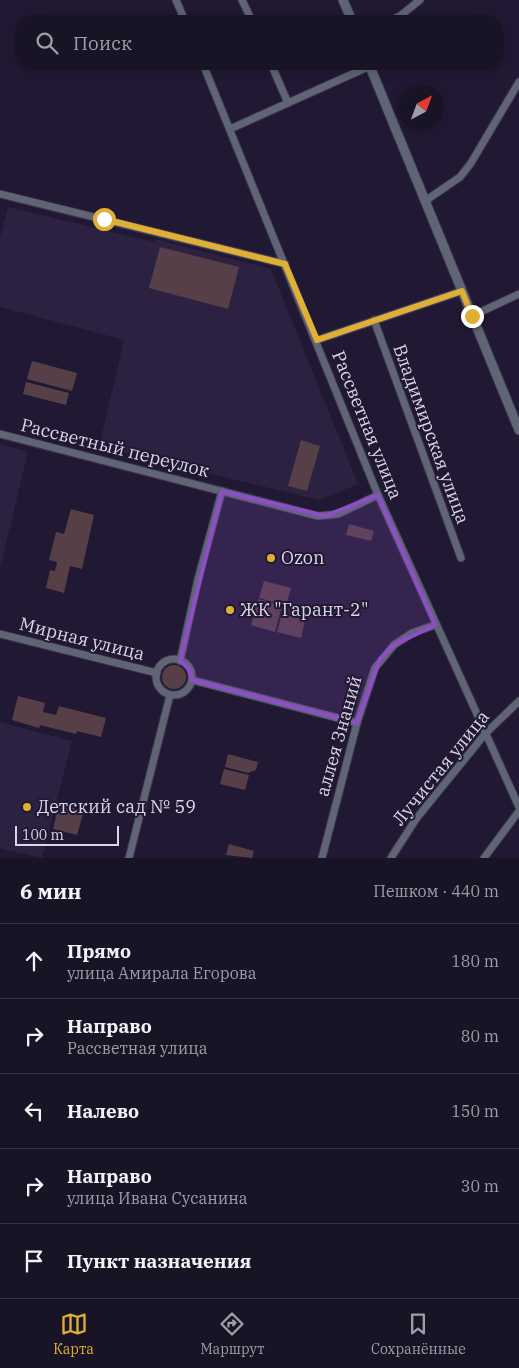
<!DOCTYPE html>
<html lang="ru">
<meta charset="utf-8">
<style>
body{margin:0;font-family:"IBM Plex Serif",serif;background:#221c2e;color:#f1f3f6}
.compass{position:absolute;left:399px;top:85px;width:45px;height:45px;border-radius:50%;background:#191326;box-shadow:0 2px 12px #0003;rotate:41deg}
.scale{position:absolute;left:15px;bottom:12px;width:104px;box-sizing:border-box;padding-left:5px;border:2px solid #dad5e7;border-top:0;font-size:14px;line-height:18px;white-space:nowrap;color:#dad5e7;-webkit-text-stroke:4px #211933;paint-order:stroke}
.stop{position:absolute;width:15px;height:15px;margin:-11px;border:4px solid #e0b034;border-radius:50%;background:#fff}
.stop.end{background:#e0b034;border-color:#fff;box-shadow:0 1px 5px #0008}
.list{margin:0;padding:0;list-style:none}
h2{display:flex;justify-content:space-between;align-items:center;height:65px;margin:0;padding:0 20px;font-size:21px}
h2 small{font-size:16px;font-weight:400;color:#9f9ea7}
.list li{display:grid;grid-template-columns:32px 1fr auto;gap:15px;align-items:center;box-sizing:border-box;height:75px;padding:0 20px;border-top:1px solid #373243}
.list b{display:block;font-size:19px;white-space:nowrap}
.list p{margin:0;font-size:16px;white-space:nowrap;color:#9f9ea7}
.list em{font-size:16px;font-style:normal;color:#9f9ea7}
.icon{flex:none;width:28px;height:28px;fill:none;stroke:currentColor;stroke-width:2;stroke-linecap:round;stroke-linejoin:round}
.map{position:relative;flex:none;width:519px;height:858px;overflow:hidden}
.search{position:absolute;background:#191326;box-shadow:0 2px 12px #0003;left:15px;right:15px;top:15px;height:55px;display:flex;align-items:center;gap:12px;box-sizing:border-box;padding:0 18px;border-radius:20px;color:#9f9ea7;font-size:19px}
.sheet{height:440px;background:#191326}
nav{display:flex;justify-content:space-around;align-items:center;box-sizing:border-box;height:70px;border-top:1px solid #373243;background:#191326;font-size:14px;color:#9f9ea7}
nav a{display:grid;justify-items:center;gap:2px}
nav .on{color:#e0b034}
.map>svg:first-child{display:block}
.built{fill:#2c2140}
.green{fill:#563f47}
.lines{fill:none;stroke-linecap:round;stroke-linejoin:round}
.minor-casing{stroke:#3b334c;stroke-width:9}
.tertiary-casing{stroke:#3b334c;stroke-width:11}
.minor{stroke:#5f6575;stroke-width:7}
.tertiary{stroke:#5f6575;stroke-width:9}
.route{stroke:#e0b034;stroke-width:6}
.marked{fill:#8e4ec7;fill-opacity:0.2;stroke:#8e4ec7;stroke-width:4;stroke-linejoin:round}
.poi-dot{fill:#e0b034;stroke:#211933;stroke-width:2}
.labels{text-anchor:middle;stroke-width:4;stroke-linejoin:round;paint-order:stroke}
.street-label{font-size:18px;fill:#dad5e7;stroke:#211933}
.poi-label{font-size:18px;fill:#dad5e7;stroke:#211933;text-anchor:start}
</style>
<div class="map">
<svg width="519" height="858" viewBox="0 0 519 858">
<rect width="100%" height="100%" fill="#211933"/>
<g class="built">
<polygon points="8,207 154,242 155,239 271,269 358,484 320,500 99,447 124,340 0,307 0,237"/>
<polygon points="0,444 28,452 0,568"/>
<polygon points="0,722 72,741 42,858 0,848"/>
</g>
<g class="green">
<polygon points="160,247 239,267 228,309 149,288"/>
<polygon points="32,361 77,373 72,391 27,379"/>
<polygon points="26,382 69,393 66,405 23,394"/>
<polygon points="301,440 320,446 307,491 288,486"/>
<polygon points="71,509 94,515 82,569 70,566 64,593 46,588 50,570 55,571 57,562 49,560 56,532 64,534"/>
<polygon points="349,524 374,531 371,541 346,535"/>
<polygon points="264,581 291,588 286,605 259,598"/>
<polygon points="258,599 282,605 275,632 251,625"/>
<polygon points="282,614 305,620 301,638 277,632"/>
<circle cx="174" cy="677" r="12"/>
<polygon points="18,696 45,703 43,712 56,715 59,706 106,718 101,737 77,731 76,734 40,725 39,728 12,720"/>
<polygon points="228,754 258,762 256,770 248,773 225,767"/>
<polygon points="224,769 249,775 245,790 220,784"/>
<polygon points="59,803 84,810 77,835 53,829"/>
<polygon points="229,844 254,851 252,858 226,855"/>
</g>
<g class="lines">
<g class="minor-casing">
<g id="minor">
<polyline points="176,0 185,21"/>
<polyline points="242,0 252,21"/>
<polyline points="389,21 400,16 420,0"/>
<polyline points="203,64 378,495 519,807"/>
<polyline points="271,64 288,103"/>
<polyline points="230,129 370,66"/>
<polyline points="0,194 285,264"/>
<polyline points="425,201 460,177 471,163 519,82"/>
<polyline points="472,316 519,294"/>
<polyline points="374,320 461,558"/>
<polyline points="317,340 462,291"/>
<polyline points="0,434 318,516 338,514 378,495"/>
<polyline points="0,634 157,673"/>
<circle cx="174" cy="677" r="18"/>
<polyline points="180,661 198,579 222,491"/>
<polyline points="192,680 357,723"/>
<polyline points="129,858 170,695"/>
<polyline points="322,858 357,723 375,668 394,645 412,633 435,625"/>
<polyline points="391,858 416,819 485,734 519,701"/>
<polyline points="484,858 519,811"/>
</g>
</g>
<g class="tertiary-casing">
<g id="tertiary">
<polyline points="343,0 352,21"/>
<polyline points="369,64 519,430"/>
</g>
</g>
<use href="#minor" class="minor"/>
<use href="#tertiary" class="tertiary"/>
</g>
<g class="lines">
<polyline class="route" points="104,219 285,264 317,340 462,291 472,316"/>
</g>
<path class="marked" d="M222,491L325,516L378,495L435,625L394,645L380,659L357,723L192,680L189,669L180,661Z"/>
<g class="poi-dot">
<circle cx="271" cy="558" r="5"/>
<circle cx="230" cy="610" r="5"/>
<circle cx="27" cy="807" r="5"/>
</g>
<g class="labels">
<g class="street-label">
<text transform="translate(367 425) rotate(68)" y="6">Рассветная улица</text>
<text transform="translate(431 434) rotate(70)" y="6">Владимирская улица</text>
<text transform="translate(115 448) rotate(14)" y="6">Рассветный переулок</text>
<text transform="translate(82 639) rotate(14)" y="6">Мирная улица</text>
<text transform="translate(339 736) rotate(-74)" y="6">аллея Знаний</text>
<text transform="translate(441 768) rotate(-51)" y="6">Лучистая улица</text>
</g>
<g class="poi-label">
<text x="281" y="564">Ozon</text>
<text x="240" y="616">ЖК "Гарант-2"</text>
<text x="37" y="813">Детский сад № 59</text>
</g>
</g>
</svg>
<svg class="compass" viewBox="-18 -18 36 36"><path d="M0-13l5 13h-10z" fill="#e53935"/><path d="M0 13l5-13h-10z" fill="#9f9ea7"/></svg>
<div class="scale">100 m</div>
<div class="stop" style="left:104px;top:219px"></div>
<div class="stop end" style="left:472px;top:316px"></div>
<div class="search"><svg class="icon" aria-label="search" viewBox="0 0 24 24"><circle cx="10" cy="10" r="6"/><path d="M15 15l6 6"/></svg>Поиск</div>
</div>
<section class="sheet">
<h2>6 мин<small>Пешком · 440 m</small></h2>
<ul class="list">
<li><svg class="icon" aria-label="ahead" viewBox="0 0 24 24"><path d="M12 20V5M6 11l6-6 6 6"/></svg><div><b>Прямо</b><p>улица Амирала Егорова</p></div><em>180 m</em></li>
<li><svg class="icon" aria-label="right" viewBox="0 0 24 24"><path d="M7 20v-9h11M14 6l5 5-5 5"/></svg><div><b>Направо</b><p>Рассветная улица</p></div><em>80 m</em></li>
<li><svg class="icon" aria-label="left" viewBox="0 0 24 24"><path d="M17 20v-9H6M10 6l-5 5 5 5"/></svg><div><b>Налево</b></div><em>150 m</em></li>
<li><svg class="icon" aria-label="right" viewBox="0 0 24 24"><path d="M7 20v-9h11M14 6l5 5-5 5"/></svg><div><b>Направо</b><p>улица Ивана Сусанина</p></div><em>30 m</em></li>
<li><svg class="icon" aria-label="arrive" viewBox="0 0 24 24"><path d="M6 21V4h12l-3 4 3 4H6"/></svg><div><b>Пункт назначения</b></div></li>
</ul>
</section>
<nav>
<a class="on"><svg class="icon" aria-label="map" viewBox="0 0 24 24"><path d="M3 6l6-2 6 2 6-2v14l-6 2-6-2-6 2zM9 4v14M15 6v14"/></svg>Карта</a>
<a><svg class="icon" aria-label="directions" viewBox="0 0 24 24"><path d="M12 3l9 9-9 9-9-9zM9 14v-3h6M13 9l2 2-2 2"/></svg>Маршрут</a>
<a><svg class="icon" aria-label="saved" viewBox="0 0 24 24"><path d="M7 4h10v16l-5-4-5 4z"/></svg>Сохранённые</a>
</nav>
